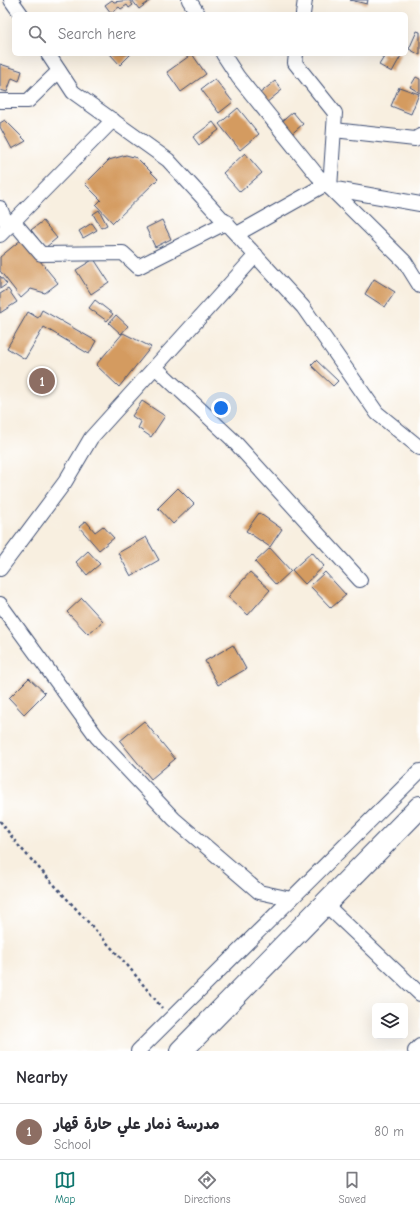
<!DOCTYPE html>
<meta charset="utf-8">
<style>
body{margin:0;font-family:"Comic Neue","Playpen Sans Arabic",sans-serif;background:#f7f7f7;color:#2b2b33}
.controls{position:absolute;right:12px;bottom:12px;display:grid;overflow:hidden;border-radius:6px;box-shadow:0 4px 16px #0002}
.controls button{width:36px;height:36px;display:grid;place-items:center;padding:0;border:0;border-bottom:1px solid #e1e1e2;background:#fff;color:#2b2b33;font:20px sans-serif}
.you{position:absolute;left:221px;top:408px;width:14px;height:14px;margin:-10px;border:3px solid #fff;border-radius:50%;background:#1a73e8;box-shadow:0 0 0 6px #1a73e833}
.badge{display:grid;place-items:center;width:26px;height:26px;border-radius:50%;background:#0f766e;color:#fff;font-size:13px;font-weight:700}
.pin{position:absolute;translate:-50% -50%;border:2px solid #fff;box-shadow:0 1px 4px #0006}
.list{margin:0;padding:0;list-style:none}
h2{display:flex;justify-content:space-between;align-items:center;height:52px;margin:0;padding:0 16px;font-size:17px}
h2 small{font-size:13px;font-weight:400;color:#7c7c81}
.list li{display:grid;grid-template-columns:26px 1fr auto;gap:12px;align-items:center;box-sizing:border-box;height:56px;padding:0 16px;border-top:1px solid #e1e1e2}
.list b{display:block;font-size:15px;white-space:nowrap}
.list p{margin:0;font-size:13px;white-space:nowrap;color:#7c7c81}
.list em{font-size:13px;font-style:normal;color:#7c7c81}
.icon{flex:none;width:22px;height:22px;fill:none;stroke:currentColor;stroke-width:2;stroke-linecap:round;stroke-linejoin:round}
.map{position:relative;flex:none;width:420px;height:1051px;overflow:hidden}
.search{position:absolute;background:#fff;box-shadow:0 4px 16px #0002;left:12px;right:12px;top:12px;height:44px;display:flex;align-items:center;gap:10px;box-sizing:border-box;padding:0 14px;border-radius:6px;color:#7c7c81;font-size:15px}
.sheet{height:108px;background:#fff}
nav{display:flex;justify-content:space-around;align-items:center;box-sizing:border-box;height:56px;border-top:1px solid #e1e1e2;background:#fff;font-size:11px;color:#7c7c81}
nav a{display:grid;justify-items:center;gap:2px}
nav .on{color:#0f766e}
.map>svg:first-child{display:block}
.building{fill:#d49b61}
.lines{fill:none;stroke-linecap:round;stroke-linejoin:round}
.minor-casing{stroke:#3c4c72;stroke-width:16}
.primary-casing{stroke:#3c4c72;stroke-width:24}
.path{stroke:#3c4c72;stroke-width:2.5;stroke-dasharray:3 3;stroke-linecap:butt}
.minor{stroke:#fff;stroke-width:14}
.primary{stroke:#fff;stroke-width:22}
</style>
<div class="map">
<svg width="420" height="1051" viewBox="0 0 420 1051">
<rect width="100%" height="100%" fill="#fff"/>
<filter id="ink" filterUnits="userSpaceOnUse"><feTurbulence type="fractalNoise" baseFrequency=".025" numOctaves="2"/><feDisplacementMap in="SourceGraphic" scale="8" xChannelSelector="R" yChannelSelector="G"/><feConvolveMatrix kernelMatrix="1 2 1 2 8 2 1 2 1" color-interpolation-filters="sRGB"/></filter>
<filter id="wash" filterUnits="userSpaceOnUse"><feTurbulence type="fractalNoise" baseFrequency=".012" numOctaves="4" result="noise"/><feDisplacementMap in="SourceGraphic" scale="16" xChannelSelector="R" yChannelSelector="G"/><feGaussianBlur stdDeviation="0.9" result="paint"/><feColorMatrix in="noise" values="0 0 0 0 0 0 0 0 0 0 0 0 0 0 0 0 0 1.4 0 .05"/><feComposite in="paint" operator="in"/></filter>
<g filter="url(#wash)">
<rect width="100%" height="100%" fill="#f8efe0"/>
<g id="blocks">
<g class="building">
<polygon points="112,0 114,2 129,0 133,5 129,8 127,5 121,9 119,7 111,13 105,5"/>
<polygon points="132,0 151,0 139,9"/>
<polygon points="350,0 368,0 367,4"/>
<polygon points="417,31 420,32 420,55 409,49"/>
<polygon points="110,54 131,54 120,65"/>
<polygon points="192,54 206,74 181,92 167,72"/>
<polygon points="383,54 402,54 392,72 379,65 384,57 381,56"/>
<polygon points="0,64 22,71 19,81 12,78 7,92 0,90"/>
<polygon points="416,77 420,79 420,93 410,87"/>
<polygon points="215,79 233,102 219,113 201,89"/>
<polygon points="275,81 282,90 266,103 259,94"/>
<polygon points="399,87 419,94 411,114 391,106"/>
<polygon points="238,108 259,134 240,150 219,124"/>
<polygon points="293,112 303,124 288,137 278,125"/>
<polygon points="5,120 26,141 12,149 0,127 0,123"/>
<polygon points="213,122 219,130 199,145 193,137"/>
<polygon points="245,153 262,173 240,192 223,173"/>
<polygon points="126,155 137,158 158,179 113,223 96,205 101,200 85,184 109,160"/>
<polygon points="99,210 107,225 101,228 93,214"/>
<polygon points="162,220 171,239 155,247 146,228"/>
<polygon points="43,221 57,238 45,248 31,230"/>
<polygon points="92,223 97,230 83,238 79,231"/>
<polygon points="22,239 58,283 45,293 31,289 21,298 0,271 0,257"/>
<polygon points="94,259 109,282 91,294 76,270"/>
<polygon points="0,276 7,284 0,289"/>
<polygon points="374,279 395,292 385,307 365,294"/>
<polygon points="8,289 17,302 0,313 0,294"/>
<polygon points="95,300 113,314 107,321 89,308"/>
<polygon points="42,310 96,341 89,354 44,327 25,359 7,348 28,312 38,318"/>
<polygon points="116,315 128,326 121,334 109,323"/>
<polygon points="123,333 151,347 119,387 96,365"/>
<polygon points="316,360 338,381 333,386 311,365"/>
<polygon points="142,401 165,416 151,437 138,428 141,422 132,416"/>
<polygon points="178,488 194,504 173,524 158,508"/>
<polygon points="259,513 282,529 270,547 246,531"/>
<polygon points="86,521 95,532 103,526 114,538 99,550 79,527"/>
<polygon points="146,537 159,560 131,576 118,553"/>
<polygon points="270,548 291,571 276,585 255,562"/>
<polygon points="88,551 100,564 87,575 76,562"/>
<polygon points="312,552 324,566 305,584 292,570"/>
<polygon points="250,572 270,590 248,615 228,597"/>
<polygon points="325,572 346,595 331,608 310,586"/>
<polygon points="82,598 103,621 88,634 67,612"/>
<polygon points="233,645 246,669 218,685 205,661"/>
<polygon points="29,678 45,693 24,714 9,698"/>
<polygon points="144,721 175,759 151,779 120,741"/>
</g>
</g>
</g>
<g filter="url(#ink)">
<use href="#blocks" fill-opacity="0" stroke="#3c4c72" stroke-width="1"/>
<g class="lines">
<g class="minor-casing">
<g id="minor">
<polyline points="11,0 21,14"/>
<polyline points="189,0 198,14"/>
<polyline points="303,14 305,0"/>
<polyline points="48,54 73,92 168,160 303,307 377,413 420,448"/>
<polyline points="223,54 238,77 317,175 405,262 420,286"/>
<polyline points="296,54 295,63 335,113 330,188 420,204"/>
<polyline points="0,101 28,101 59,71"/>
<polyline points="334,130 415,139 420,136"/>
<polyline points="0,208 8,227"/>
<polyline points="13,221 41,254 123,253 138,267 227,222"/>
<polyline points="237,234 326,184"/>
<polyline points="0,235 113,120"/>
<polyline points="155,367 232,439 360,580"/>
<polyline points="0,569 65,482 91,438 256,255"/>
<polyline points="0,604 97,737 174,819 259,892 291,899"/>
<polyline points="325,904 420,994"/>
<polyline points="138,1051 420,771"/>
<polyline points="415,1051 420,1046"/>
</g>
</g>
<g class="primary-casing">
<polyline id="primary" points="181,1051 420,807"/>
</g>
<polyline class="path" points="0,821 18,845 128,966 162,1008"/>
<use href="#minor" class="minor"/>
<use href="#primary" class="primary"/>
</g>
</g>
</svg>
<div class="controls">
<button><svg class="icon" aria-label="layers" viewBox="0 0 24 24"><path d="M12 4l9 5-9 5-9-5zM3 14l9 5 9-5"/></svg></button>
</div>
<div class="you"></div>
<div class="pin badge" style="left:42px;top:381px;background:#8d6e63">1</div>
<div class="search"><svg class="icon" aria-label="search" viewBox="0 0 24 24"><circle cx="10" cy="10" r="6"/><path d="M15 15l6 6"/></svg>Search here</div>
</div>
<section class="sheet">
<h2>Nearby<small></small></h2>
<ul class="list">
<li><span class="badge" style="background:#8d6e63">1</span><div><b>مدرسة ذمار علي حارة قهار</b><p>School</p></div><em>80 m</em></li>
</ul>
</section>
<nav>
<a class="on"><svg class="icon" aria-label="map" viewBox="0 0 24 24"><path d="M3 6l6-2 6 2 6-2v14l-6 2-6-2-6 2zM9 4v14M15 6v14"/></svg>Map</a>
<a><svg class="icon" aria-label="directions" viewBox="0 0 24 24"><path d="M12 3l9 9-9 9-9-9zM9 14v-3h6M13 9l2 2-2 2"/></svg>Directions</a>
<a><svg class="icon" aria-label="saved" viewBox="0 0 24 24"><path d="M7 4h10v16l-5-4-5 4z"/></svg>Saved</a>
</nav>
